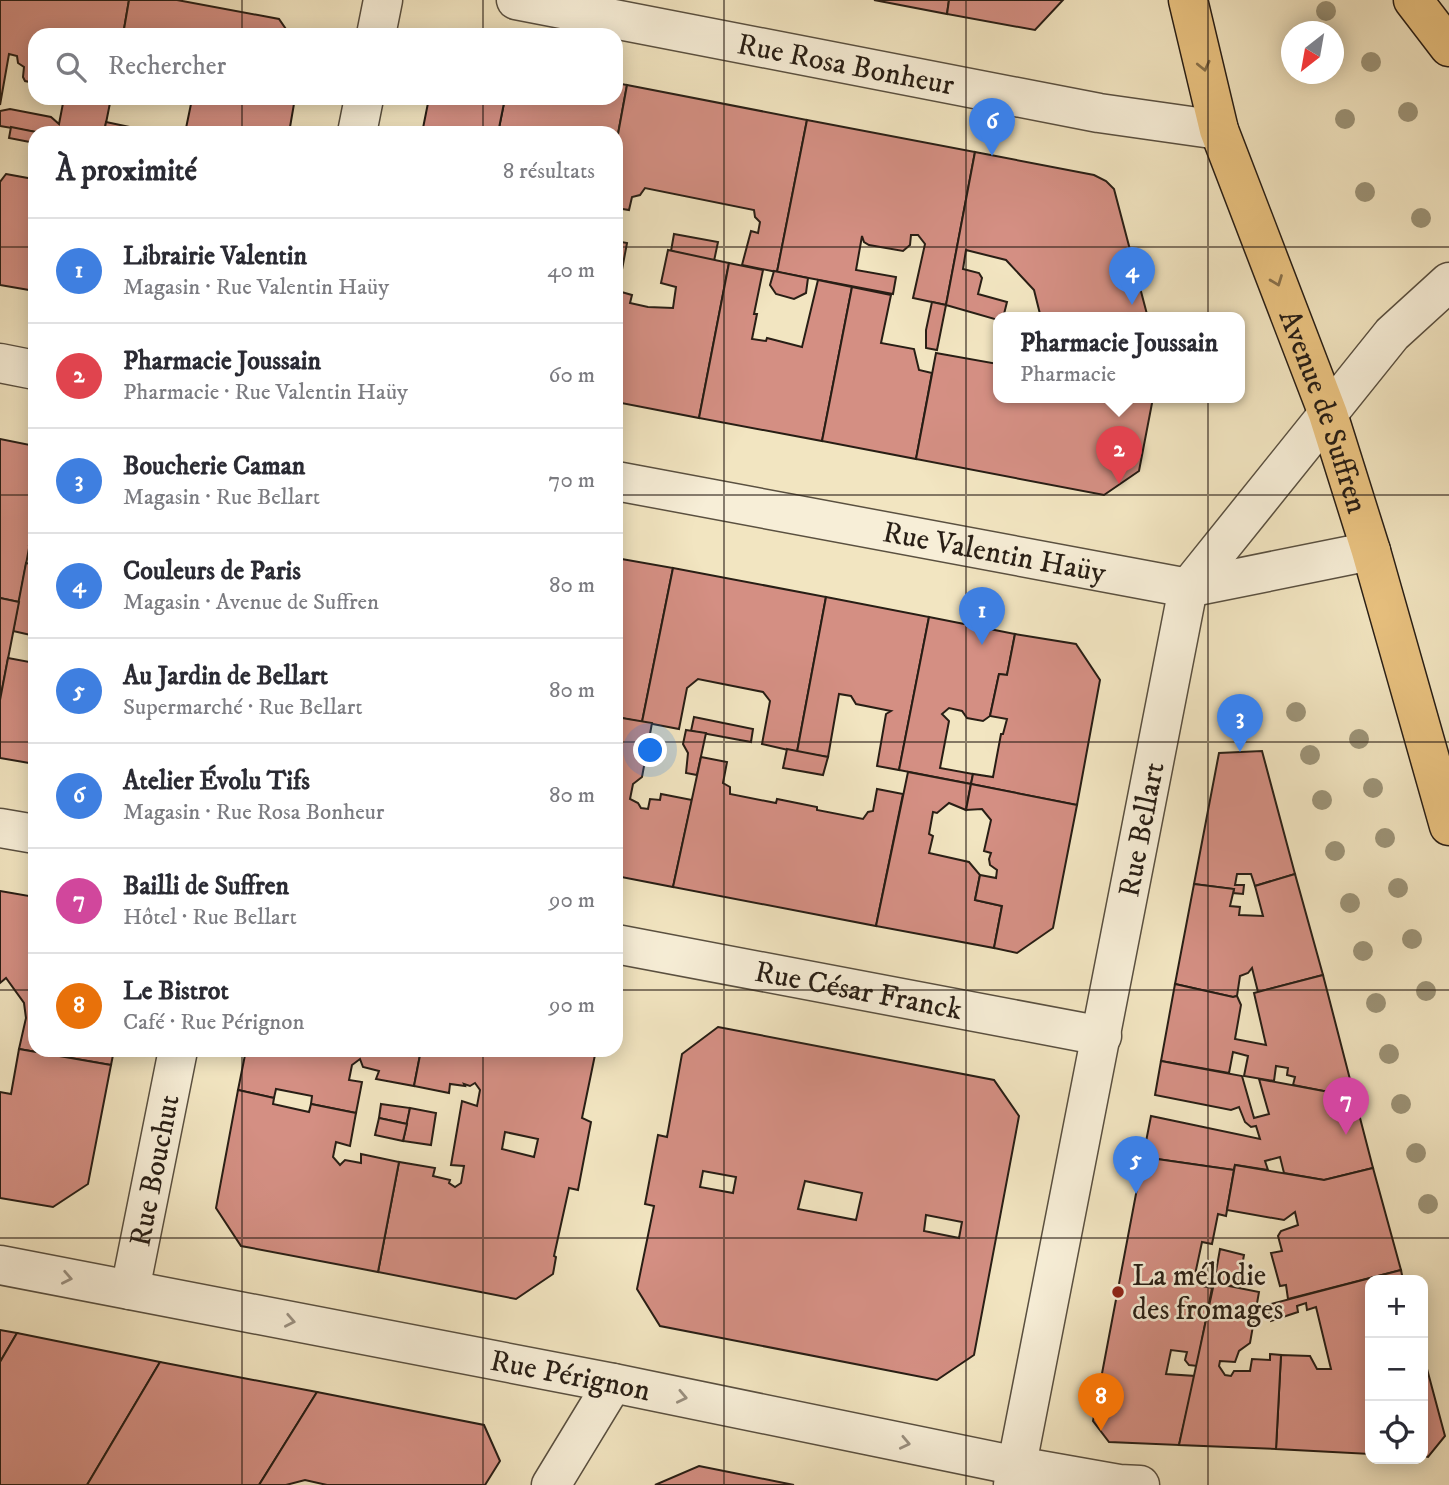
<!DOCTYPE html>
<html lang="fr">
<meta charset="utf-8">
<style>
body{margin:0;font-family:"IM FELL DW Pica",serif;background:#f2f2f3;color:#2b2b33}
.controls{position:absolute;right:21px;bottom:21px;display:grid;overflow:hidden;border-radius:14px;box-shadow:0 4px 18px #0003}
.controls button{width:63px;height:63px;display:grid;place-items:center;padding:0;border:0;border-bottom:2px solid #e1e1e2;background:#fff;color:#2b2b33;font:35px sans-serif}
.compass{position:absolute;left:1281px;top:21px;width:63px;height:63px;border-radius:50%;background:#fff;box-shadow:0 4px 18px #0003;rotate:211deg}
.you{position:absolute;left:651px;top:751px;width:24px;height:24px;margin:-18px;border:5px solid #fff;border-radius:50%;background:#1a73e8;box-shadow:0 0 0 10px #1a73e833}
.badge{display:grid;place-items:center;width:46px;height:46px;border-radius:50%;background:#8f2418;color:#fff;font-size:23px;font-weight:700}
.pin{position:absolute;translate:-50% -58px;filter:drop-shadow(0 2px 4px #0008)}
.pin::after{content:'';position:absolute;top:37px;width:24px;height:21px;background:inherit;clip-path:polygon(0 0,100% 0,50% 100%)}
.popup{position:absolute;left:993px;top:312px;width:252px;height:91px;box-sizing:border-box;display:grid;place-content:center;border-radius:14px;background:#fff;filter:drop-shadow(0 2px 5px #0005);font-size:23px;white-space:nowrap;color:#7c7c81}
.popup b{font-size:26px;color:#2b2b33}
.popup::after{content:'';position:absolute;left:50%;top:100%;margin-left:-14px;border:14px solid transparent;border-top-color:#fff}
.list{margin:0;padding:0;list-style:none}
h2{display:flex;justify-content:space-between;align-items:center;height:91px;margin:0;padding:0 28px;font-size:30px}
h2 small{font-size:23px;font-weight:400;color:#7c7c81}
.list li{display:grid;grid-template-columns:46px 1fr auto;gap:21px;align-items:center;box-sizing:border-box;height:105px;padding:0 28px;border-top:2px solid #e1e1e2}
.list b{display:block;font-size:26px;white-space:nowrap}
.list p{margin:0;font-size:23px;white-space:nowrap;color:#7c7c81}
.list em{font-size:23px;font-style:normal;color:#7c7c81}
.icon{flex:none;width:38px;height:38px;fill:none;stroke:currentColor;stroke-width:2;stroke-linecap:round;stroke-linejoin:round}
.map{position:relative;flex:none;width:1449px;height:1485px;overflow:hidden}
.search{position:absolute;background:#fff;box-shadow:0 4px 18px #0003;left:28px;top:28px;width:595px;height:77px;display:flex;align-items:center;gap:18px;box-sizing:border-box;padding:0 24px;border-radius:21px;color:#7c7c81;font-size:26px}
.panel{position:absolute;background:#fff;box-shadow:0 4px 18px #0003;left:28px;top:126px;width:595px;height:931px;border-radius:21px}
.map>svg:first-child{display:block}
.building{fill:#d48f83;stroke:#281e15;stroke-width:2;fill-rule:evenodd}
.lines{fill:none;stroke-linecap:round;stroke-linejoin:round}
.minor-casing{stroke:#5a5040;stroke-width:41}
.major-casing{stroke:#281e15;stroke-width:41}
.minor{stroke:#f7eed7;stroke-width:38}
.major{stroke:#e9c280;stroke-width:38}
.tree{fill:#9c9377}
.oneway{stroke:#88704a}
.oneway2{stroke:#9a9080}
.grid{fill:none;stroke:#281e15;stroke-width:2;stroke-opacity:0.55}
.poi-dot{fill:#8f2418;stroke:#f7eed7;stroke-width:2.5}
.labels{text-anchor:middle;stroke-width:5;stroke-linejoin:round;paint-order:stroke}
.street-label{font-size:30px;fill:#281e15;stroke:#f7eed7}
.poi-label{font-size:30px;fill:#281e15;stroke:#f7eed7;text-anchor:start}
</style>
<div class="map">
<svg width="1449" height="1485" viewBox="0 0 1449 1485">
<rect width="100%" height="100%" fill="#f2e5c1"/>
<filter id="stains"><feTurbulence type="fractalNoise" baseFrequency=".00286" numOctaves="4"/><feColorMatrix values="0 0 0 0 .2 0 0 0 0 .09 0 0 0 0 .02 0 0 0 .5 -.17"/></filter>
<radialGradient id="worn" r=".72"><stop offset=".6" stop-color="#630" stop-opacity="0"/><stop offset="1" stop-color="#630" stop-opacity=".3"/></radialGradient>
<g class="building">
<polygon points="0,0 129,0 123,35 35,35 35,83 25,81 23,77 24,67 18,63 17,56 9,54 0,105"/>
<polygon points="129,0 177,0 279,19 290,35 123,35"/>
<polygon points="874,0 949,0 947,14"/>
<polygon points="949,0 1063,0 1035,30 947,14"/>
<polygon points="616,83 627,85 616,145 616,133 498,133 505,98 616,98"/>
<polygon points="627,85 807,120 777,272 742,265 751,231 758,233 760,222 755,217 754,210 645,188 640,195 632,197 629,210 616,208 616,145"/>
<polygon points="64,98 111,98 104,133 41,133 0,126 0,111 10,109 51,117 59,124"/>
<polygon points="160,98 295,98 289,133 185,133 191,104"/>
<polygon points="429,98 505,98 498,133 422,133"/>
<polygon points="807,120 975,152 946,305 913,298 925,244 918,235 911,235 910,245 903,251 869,245 864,242 862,236 856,270 896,277 893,294 777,272"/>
<polygon points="106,122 158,133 104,133"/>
<polygon points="11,127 41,133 35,133 35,143 9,138"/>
<polygon points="975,152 1094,175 1106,181 1114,189 1148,318 1041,318 1034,290 1006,260 966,250 963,269 979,273 982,278 978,294 1007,302 1003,318 998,318 998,320 946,305"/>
<polygon points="6,174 33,179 35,182 35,291 0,285 0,182"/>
<polygon points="674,234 718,242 714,261 671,251"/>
<polygon points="616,241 627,243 618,291 632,295 630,303 648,307 673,308 676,287 661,283 668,250 729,263 699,418 616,402"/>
<polygon points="729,263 763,270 754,314 757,314 752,339 766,341 767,338 802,347 818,280 852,287 822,441 699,418"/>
<polygon points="774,271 808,278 806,293 794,299 776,294 770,285"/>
<polygon points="852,287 891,295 881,343 914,349 919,370 932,373 916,459 822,441"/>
<polygon points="932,302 946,305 937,350 926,348 926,330"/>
<polygon points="936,353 998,364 998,398 1153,398 1139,471 1104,495 916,459"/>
<polygon points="0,439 35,446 35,516 19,602 0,598"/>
<polygon points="35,516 35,546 29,545"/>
<polygon points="616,558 673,568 642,722 616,717"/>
<polygon points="26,563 35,565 35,636 13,631"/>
<polygon points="673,568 826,597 797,752 762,744 770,701 763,692 698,679 687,688 679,729 642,722"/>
<polygon points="826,597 929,617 899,770 877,766 886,714 891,711 856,704 851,696 839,694 828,757 797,752"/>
<polygon points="0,598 19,602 0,700"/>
<polygon points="929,617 1015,634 1007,675 999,674 990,716 983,721 967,718 962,711 949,708 942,714 949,721 940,768 973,774 971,784 899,770"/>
<polygon points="1015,634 1076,644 1100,680 1077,805 971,784 973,774 993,777 1001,734 1003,734 1007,719 990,716 999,674 1007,675"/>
<polygon points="8,658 35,663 35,764 0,758 0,700"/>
<polygon points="616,717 652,723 642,777 633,784 630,799 638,803 641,808 648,809 650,799 660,800 661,794 692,800 673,887 616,876"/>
<polygon points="694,717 753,729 751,742 691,731"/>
<polygon points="686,730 706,733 697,775 686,773 688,753 683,744"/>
<polygon points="787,749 828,757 823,775 783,768"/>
<polygon points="1262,751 1295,874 1255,886 1251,874 1237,874 1235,885 1244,885 1243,894 1233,893 1234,889 1194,884 1219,753"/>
<polygon points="701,757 727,762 723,783 730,787 730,794 776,803 777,799 817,807 817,810 863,819 868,812 873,811 877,789 903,794 876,926 673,887"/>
<polygon points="908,772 971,784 966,810 949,803 937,813 933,812 929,834 933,836 929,853 969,862 980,875 975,900 1002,906 994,948 876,926"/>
<polygon points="971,784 1077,805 1053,928 1017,953 994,948 1002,906 975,900 980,875 996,878 997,870 990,865 989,859 991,853 984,851 991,820 982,809 966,810"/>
<polygon points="1295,874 1323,975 1258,992 1252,968 1248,973 1240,976 1237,996 1233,997 1175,984 1194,884 1234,889 1230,906 1240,907 1239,915 1263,916 1255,886"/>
<polygon points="0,891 35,897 35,1050 114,1050 111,1065 19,1049 26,1018 24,1003 6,978 0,983"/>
<polygon points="1323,975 1352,1087 1334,1093 1293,1085 1295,1077 1287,1075 1288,1068 1276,1066 1274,1081 1244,1076 1248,1056 1233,1052 1229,1073 1161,1061 1175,984 1233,997 1237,996 1241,1005 1235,1039 1266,1045 1254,993"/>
<path d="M718,1027L994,1080L1019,1116L974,1355L937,1380L660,1326L637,1289L654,1206L645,1204L658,1135L667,1137L682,1054ZM703,1171L736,1177L733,1193L700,1187ZM805,1181L862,1193L856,1220L798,1209ZM926,1215L962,1222L959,1238L924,1231Z"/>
<polygon points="19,1049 111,1065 88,1184 53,1207 0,1198 0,1092 11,1094"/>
<polygon points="246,1050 421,1050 414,1086 376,1079 379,1071 363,1067 360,1059 352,1065 349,1080 362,1082 356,1113 311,1104 312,1096 276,1089 274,1098 238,1090"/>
<path d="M421,1050H596L582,1118L591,1122L578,1190L569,1188L554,1256L556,1257L553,1274L516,1299L378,1272L399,1162L435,1168L433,1176L450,1180L449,1183L455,1187L461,1183L464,1166L451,1165L462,1101L477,1106L480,1090L475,1083L470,1086L464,1084L465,1086L450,1084L449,1093L414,1086ZM505,1132L538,1139L534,1157L502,1149Z"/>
<polygon points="1161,1061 1242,1076 1254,1118 1269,1114 1259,1079 1334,1093 1352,1087 1373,1168 1324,1180 1284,1173 1280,1157 1265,1161 1268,1170 1235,1165 1234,1170 1143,1157 1151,1116 1260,1139 1256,1126 1251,1127 1245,1122 1239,1107 1231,1110 1155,1095"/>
<polygon points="238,1090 274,1098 273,1104 309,1112 311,1104 356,1113 350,1146 336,1142 333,1157 340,1165 345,1160 361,1163 361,1154 399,1162 378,1272 241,1246 216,1208"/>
<polygon points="381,1104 410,1108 407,1124 379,1118"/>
<polygon points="410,1108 436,1113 431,1145 403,1141"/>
<polygon points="379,1118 407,1124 403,1141 375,1135"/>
<polygon points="1143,1157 1234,1170 1226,1216 1218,1214 1212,1244 1202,1242 1193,1284 1212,1288 1197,1366 1189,1365 1185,1360 1187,1352 1171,1350 1166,1374 1195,1376 1179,1445 1109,1442 1093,1421"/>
<polygon points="1235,1165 1324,1180 1373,1168 1401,1270 1288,1299 1286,1285 1280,1286 1271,1253 1282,1251 1278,1236 1281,1231 1298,1225 1295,1212 1284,1220 1227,1210"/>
<polygon points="1220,1249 1244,1255 1238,1287 1214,1283"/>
<polygon points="1401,1270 1403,1280 1370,1280 1370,1454 1276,1449 1281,1355 1310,1356 1317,1369 1331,1369 1316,1307 1307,1310 1306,1303 1297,1306 1298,1312 1271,1321 1267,1305"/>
<polygon points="1214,1283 1259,1292 1250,1343 1239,1351 1235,1362 1220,1361 1219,1366 1225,1375 1231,1376 1234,1371 1250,1371 1252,1359 1270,1360 1270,1354 1281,1355 1276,1449 1179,1445"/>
<polygon points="0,1330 17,1333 0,1362"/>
<polygon points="17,1333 160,1362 87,1485 0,1485 0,1362"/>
<polygon points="1423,1354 1445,1436 1428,1457 1423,1456"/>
<polygon points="160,1362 243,1378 317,1392 259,1485 87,1485"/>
<polygon points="317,1392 484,1425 500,1461 485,1485 327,1485 305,1480 286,1485 259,1485"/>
<polygon points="699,1466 794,1485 655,1485"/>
</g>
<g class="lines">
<g class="minor-casing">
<g id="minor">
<path id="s1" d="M516,0L1099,113L1219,130"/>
<polyline points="376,35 383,0"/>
<polyline points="357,133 364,98"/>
<polyline points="0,363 35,370"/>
<path id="s2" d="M616,481L1188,588L1371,551"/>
<polyline points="0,828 35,834"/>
<path id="s3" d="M616,944L1102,1036"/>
<path id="s4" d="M0,1265L613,1383L1017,1466L1119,1484L1140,1485"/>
<path id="s5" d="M130,1290L178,1050"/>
<polyline points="551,1485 613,1383"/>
<path id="s6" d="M1013,1485L1188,588L1392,334L1449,282"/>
</g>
</g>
<g class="major-casing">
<g id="major">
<path id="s7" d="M1188,0L1219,130L1328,414L1371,551L1449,826"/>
<polyline points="1413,0 1449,47"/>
</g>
</g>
<use href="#minor" class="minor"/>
<use href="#major" class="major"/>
</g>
<g class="tree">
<circle cx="1326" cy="11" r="10"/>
<circle cx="1371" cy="62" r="10"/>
<circle cx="1408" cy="112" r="10"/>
<circle cx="1345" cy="119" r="10"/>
<circle cx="1365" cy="192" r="10"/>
<circle cx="1421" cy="218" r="10"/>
<circle cx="1296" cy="712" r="10"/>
<circle cx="1359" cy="739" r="10"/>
<circle cx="1310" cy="755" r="10"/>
<circle cx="1373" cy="788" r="10"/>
<circle cx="1322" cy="800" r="10"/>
<circle cx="1385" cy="838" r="10"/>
<circle cx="1335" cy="851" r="10"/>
<circle cx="1398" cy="888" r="10"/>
<circle cx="1350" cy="903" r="10"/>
<circle cx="1412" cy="939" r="10"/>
<circle cx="1363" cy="951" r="10"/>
<circle cx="1426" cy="991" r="10"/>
<circle cx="1376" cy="1003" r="10"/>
<circle cx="1389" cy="1054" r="10"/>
<circle cx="1401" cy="1104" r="10"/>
<circle cx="1416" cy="1153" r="10"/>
<circle cx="1428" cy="1204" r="10"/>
</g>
<defs><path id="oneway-chevron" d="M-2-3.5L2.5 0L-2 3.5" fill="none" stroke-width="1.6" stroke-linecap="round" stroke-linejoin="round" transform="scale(1.75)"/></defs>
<g class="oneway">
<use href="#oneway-chevron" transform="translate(1204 66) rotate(77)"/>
<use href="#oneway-chevron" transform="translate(1277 281) rotate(69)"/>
</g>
<g class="oneway2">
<use href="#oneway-chevron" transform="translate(67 1278) rotate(11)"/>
<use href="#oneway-chevron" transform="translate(290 1321) rotate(11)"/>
<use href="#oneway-chevron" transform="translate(682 1397) rotate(12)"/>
<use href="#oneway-chevron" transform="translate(905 1443) rotate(12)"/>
</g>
<path class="grid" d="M242,0V35M483,0V35M724,0V1485M966,0V1485M1208,0V1485M242,98V133M483,98V133M0,247H35M616,247H1449M0,495H35M616,495H1449M0,742H35M616,742H1449M0,990H35M616,990H1449M242,1050V1485M483,1050V1485M0,1238H1449"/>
<circle class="poi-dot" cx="1118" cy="1292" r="7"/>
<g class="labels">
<g class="street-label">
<text dy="10" stroke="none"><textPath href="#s1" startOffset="336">Rue Rosa Bonheur</textPath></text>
<text dy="10" stroke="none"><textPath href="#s7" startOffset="434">Avenue de Suffren</textPath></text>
<text dy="10" stroke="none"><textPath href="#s2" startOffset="385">Rue Valentin Haüy</textPath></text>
<text dy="10" stroke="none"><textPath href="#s6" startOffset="668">Rue Bellart</textPath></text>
<text dy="10" stroke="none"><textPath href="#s3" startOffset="247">Rue César Franck</textPath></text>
<text dy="10" stroke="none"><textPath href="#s5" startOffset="122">Rue Bouchut</textPath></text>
<text dy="10" stroke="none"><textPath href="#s4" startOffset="581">Rue Pérignon</textPath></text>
</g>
<g class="poi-label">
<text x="1132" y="1285">La mélodie<tspan x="1132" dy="34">des fromages</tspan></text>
</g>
</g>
<rect width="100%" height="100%" filter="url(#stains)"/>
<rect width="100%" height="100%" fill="url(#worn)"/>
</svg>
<div class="controls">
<button>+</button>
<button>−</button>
<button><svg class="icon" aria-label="locate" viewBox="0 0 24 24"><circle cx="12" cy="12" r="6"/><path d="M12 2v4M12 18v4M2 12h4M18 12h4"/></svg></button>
</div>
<svg class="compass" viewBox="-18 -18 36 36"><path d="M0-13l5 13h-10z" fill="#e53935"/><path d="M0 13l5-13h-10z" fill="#7c7c81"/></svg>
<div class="you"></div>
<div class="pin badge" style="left:982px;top:645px;background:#3f7fe0">1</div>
<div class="pin badge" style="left:1119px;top:484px;background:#e0444e">2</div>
<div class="popup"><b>Pharmacie Joussain</b>Pharmacie</div>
<div class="pin badge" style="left:1240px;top:752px;background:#3f7fe0">3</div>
<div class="pin badge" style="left:1132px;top:305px;background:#3f7fe0">4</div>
<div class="pin badge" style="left:1136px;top:1194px;background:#3f7fe0">5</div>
<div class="pin badge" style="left:992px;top:156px;background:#3f7fe0">6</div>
<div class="pin badge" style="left:1346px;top:1135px;background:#d1479c">7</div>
<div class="pin badge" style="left:1101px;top:1431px;background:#e8710a">8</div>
<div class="search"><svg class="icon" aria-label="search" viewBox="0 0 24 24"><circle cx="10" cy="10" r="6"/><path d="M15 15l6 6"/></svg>Rechercher</div>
<section class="panel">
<h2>À proximité<small>8 résultats</small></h2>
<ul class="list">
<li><span class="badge" style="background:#3f7fe0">1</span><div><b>Librairie Valentin</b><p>Magasin · Rue Valentin Haüy</p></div><em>40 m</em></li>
<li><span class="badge" style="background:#e0444e">2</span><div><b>Pharmacie Joussain</b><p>Pharmacie · Rue Valentin Haüy</p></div><em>60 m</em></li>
<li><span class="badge" style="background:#3f7fe0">3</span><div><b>Boucherie Caman</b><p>Magasin · Rue Bellart</p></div><em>70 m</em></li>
<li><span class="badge" style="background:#3f7fe0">4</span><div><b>Couleurs de Paris</b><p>Magasin · Avenue de Suffren</p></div><em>80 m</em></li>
<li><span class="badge" style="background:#3f7fe0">5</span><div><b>Au Jardin de Bellart</b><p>Supermarché · Rue Bellart</p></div><em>80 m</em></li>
<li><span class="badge" style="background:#3f7fe0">6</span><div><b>Atelier Évolu Tifs</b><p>Magasin · Rue Rosa Bonheur</p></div><em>80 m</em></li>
<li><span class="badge" style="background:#d1479c">7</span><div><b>Bailli de Suffren</b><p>Hôtel · Rue Bellart</p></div><em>90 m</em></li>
<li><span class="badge" style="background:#e8710a">8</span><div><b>Le Bistrot</b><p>Café · Rue Pérignon</p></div><em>90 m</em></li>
</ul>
</section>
</div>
